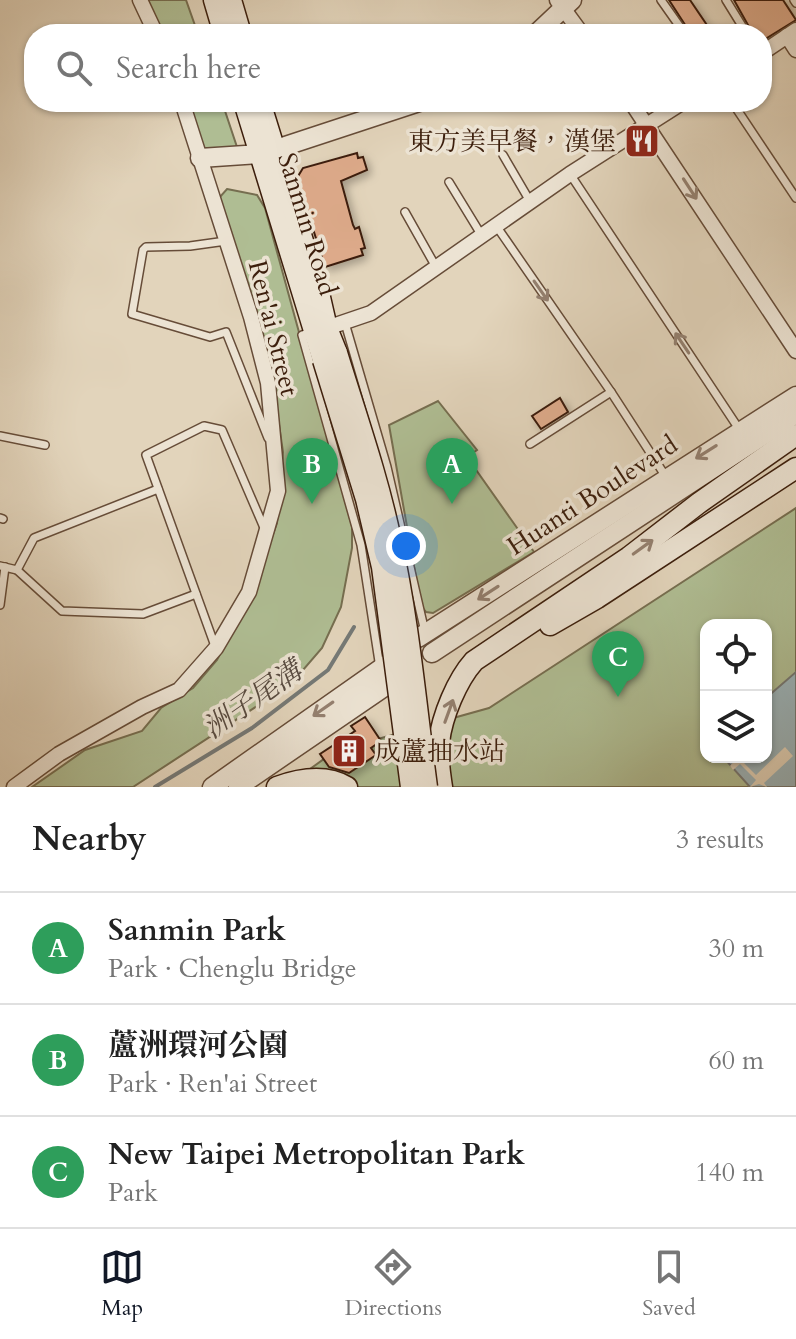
<!DOCTYPE html>
<meta charset="utf-8">
<style>
body{margin:0;font-family:Cardo,"Noto Serif TC",serif;background:#f6f6f6;color:#222}
.controls{position:absolute;right:24px;bottom:24px;display:grid;overflow:hidden;border-radius:16px;box-shadow:0 2px 6px #0004}
.controls button{width:72px;height:72px;display:grid;place-items:center;padding:0;border:0;border-bottom:2px solid #e0e0e0;background:#fff;color:#222;font:40px sans-serif}
.you{position:absolute;left:406px;top:546px;width:28px;height:28px;margin:-20px;border:6px solid #fff;border-radius:50%;background:#1a73e8;box-shadow:0 0 0 12px #1a73e833}
.badge{display:grid;place-items:center;width:52px;height:52px;border-radius:50%;background:#111827;color:#fff;font-size:26px;font-weight:700}
.pin{position:absolute;translate:-50% -66px;filter:drop-shadow(0 2px 4px #0008)}
.pin::after{content:'';position:absolute;top:42px;width:28px;height:24px;background:inherit;clip-path:polygon(0 0,100% 0,50% 100%)}
.list{margin:0;padding:0;list-style:none}
h2{display:flex;justify-content:space-between;align-items:center;height:104px;margin:0;padding:0 32px;font-size:34px}
h2 small{font-size:26px;font-weight:400;color:#767676}
.list li{display:grid;grid-template-columns:52px 1fr auto;gap:24px;align-items:center;box-sizing:border-box;height:112px;padding:0 32px;border-top:2px solid #e0e0e0}
.list b{display:block;font-size:30px;white-space:nowrap}
.list p{margin:0;font-size:26px;white-space:nowrap;color:#767676}
.list em{font-size:26px;font-style:normal;color:#767676}
.icon{flex:none;width:44px;height:44px;fill:none;stroke:currentColor;stroke-width:2;stroke-linecap:round;stroke-linejoin:round}
.map{position:relative;flex:none;width:796px;height:787px;overflow:hidden}
.search{position:absolute;background:#fff;box-shadow:0 2px 6px #0004;left:24px;right:24px;top:24px;height:88px;display:flex;align-items:center;gap:20px;box-sizing:border-box;padding:0 28px;border-radius:32px;color:#767676;font-size:30px}
.sheet{height:440px;background:#fff}
nav{display:flex;justify-content:space-around;align-items:center;box-sizing:border-box;height:112px;border-top:2px solid #e0e0e0;background:#fff;font-size:22px;color:#767676}
nav a{display:grid;justify-items:center;gap:4px}
nav .on{color:#111827}
.map>svg:first-child{display:block}
.green{fill:#afbd93;stroke:#766e50;stroke-width:2;fill-rule:evenodd}
.water{fill:#9bb5bc;stroke:#757976;stroke-width:2}
.pier{fill:#e2d4bb}
.lines{fill:none;stroke-linecap:round;stroke-linejoin:round}
.stream{stroke:#757976;stroke-width:4}
.building{fill:#ddaa8a;stroke:#3c1e0c;stroke-width:2;filter:url(#shadow)}
.service-casing{stroke:#664c38;stroke-width:10}
.minor-casing{stroke:#664c38;stroke-width:17}
.tertiary-casing{stroke:#664c38;stroke-width:21}
.secondary-casing{stroke:#3c1e0c;stroke-width:23}
.service{stroke:#ece3d3;stroke-width:7}
.minor{stroke:#ece3d3;stroke-width:14}
.tertiary{stroke:#ece3d3;stroke-width:18}
.secondary{stroke:#ece3d3;stroke-width:20}
.secondary-bridge-casing{stroke:#3c1e0c;stroke-width:23;stroke-linecap:butt}
.secondary-bridge{stroke:#ece3d3;stroke-width:20}
.oneway{stroke:#948070}
.labels{text-anchor:middle;stroke-width:7;stroke-linejoin:round;paint-order:stroke}
.poi-label{font-size:26px;fill:#3c1e0c;stroke:#ece3d3;text-anchor:end}
.street-label{font-size:26px;fill:#3c1e0c;stroke:#ece3d3}
.water-label{font-size:28px;font-style:italic;fill:#584b41;stroke:#ece3d3}
</style>
<div class="map">
<svg width="796" height="787" viewBox="0 0 796 787">
<defs>
<filter id="shadow"><feDropShadow dx="4" dy="4" stdDeviation="4" flood-color="#0004"/></filter>
</defs>
<rect width="100%" height="100%" fill="#e2d4bb"/>
<filter id="stains"><feTurbulence type="fractalNoise" baseFrequency=".0025" numOctaves="4"/><feColorMatrix values="0 0 0 0 .2 0 0 0 0 .09 0 0 0 0 .02 0 0 0 .5 -.17"/></filter>
<radialGradient id="worn" r=".72"><stop offset=".6" stop-color="#630" stop-opacity="0"/><stop offset="1" stop-color="#630" stop-opacity=".3"/></radialGradient>
<g class="green">
<polygon points="143,0 186,0 198,34 157,34"/>
<polygon points="181,102 222,102 240,156 200,158"/>
<polygon points="227,189 257,195 265,208 352,526 352,548 341,607 322,648 291,684 133,787 32,787 85,750 142,731 161,708 193,688 217,660 251,596 277,523 283,452 273,383 219,198"/>
<polygon points="438,401 477,450 467,457 534,552 433,613 426,612 421,606 389,425"/>
<path d="M796,508V787H285L335,751L489,708ZM706,625H766V757H706Z"/>
</g>
<polygon class="water" points="796,672 796,787 750,787 723,757 766,757 766,698"/>
<polygon class="pier" points="785,747 793,756 764,783 767,787 759,784 750,787 756,780 740,764 733,770 730,766 738,757 750,757 744,763 756,775"/>
<g class="lines">
<polyline class="stream" points="155,787 252,728 328,670 354,627"/>
</g>
<g class="building">
<polygon points="669,0 690,0 713,34 691,34"/>
<polygon points="734,0 783,0 796,20 762,41 762,34 753,34"/>
<polygon points="357,153 358,158 363,157 367,170 341,181 353,225 355,229 359,227 365,248 361,249 363,255 325,267 297,178 303,168"/>
<polygon points="560,398 568,412 541,429 532,416"/>
<polygon points="365,717 381,741 371,748 376,755 349,773 329,767 320,754 355,731 351,726"/>
</g>
<g class="lines">
<g class="service-casing">
<g id="service">
<polyline points="661,0 685,34"/>
<polyline points="726,0 747,34"/>
<polyline points="794,0 796,3"/>
<polyline points="732,102 796,198"/>
<polyline points="503,155 531,203"/>
<polyline points="570,174 739,429"/>
<polyline points="449,182 482,236"/>
<polyline points="405,212 436,267"/>
<polyline points="497,227 611,392 666,477"/>
<polyline points="226,241 190,246 146,247 143,250 132,314 210,337 226,332 268,438"/>
<polyline points="345,323 387,467 425,632"/>
<polyline points="312,332 302,335 361,545 380,668"/>
<polyline points="0,436 45,445"/>
<polyline points="530,444 611,392"/>
<polyline points="0,518 3,519"/>
<polyline points="0,566 17,570 62,611 143,614 196,594"/>
<polyline points="17,570 34,538 158,489"/>
<polyline points="0,605 5,567"/>
<polyline points="215,646 146,455 204,426 222,430 265,530"/>
</g>
</g>
<g class="minor-casing">
<g id="minor">
<polyline points="140,0 156,34"/>
<polyline points="557,0 582,34"/>
<polyline points="787,36 796,50"/>
<polyline points="762,53 796,30"/>
<polyline points="631,102 796,351"/>
<polyline points="318,331 371,313 570,174 683,102"/>
<polyline points="14,787 59,754 142,707 179,690 216,648 249,592 278,491 268,383 251,317 182,102"/>
</g>
</g>
<g class="tertiary-casing">
<g id="tertiary">
<polyline points="536,34 572,0"/>
<polyline points="200,158 261,154 419,102"/>
<polyline points="418,638 796,396"/>
<polyline points="432,653 796,414"/>
<polyline points="212,787 387,664"/>
<polyline points="238,787 390,683"/>
</g>
</g>
<g class="secondary-casing">
<g id="secondary">
<polyline points="214,0 224,34"/>
<polyline points="231,0 241,34"/>
<polyline points="244,102 323,360"/>
<polyline points="260,102 319,293 327,328 337,353"/>
<polyline points="550,625 597,598 796,468"/>
<path d="M277,787C299,779 325,774 347,787"/>
<path d="M442,787C440,773 437,757 439,742C442,716 457,680 474,661L629,557L699,503L796,435"/>
</g>
</g>
<use href="#service" class="service"/>
<use href="#minor" class="minor"/>
<use href="#tertiary" class="tertiary"/>
<use href="#secondary" class="secondary"/>
<g class="secondary-bridge-casing">
<g id="secondary-bridge">
<path d="M337,353C356,415 378,477 391,540C409,621 416,705 427,787"/>
<polyline points="323,360 366,499 382,567 411,787"/>
</g>
</g>
<use href="#secondary-bridge" class="secondary-bridge"/>
</g>
<defs><path id="oneway-shaft" d="M-6 0H5M1.5-3L5.5 0L1.5 3" fill="none" stroke-width="1.6" stroke-linecap="round" stroke-linejoin="round" transform="scale(2)"/></defs>
<g class="oneway">
<use href="#oneway-shaft" transform="translate(690 189) rotate(57)"/>
<use href="#oneway-shaft" transform="translate(541 291) rotate(55)"/>
<use href="#oneway-shaft" transform="translate(682 343) rotate(-124)"/>
<use href="#oneway-shaft" transform="translate(706 452) rotate(148)"/>
<use href="#oneway-shaft" transform="translate(643 547) rotate(-36)"/>
<use href="#oneway-shaft" transform="translate(488 593) rotate(147)"/>
<use href="#oneway-shaft" transform="translate(323 709) rotate(145)"/>
<use href="#oneway-shaft" transform="translate(449 711) rotate(-70)"/>
</g>
<defs>
<g id="restaurant-square" transform="scale(1.8)"><rect x="-9" y="-9" width="18" height="18" rx="4" fill="#8f2418" stroke="#ece3d3"/><path d="M-5-6h1v4h1v-4h1v4h1v-4h1v5L-1.5 .5V6h-2V.5L-5-1ZM5-6V6H3V1.5H1.5Q1.5-4 5-6Z" fill="#fff"/></g>
<g id="building-square" transform="scale(1.8)"><rect x="-9" y="-9" width="18" height="18" rx="4" fill="#8f2418" stroke="#ece3d3"/><path d="M-4-6H4V6H1V3H-1V6H-4ZM-2.5-4.3h1.7v1.8h-1.7ZM.8-4.3h1.7v1.8H.8ZM-2.5-1h1.7V.8h-1.7ZM.8-1h1.7V.8H.8Z" fill="#fff"/></g>
</defs>
<g fill-rule="evenodd">
<use href="#restaurant-square" x="642" y="141"/>
<use href="#building-square" x="349" y="751"/>
</g>
<g class="labels">
<g class="poi-label">
<text x="616" y="150">東方美早餐，漢堡</text>
<text x="375" y="760" text-anchor="start">成蘆抽水站</text>
</g>
<g class="street-label">
<text transform="translate(308 224) rotate(73)" y="9">Sanmin Road</text>
<text transform="translate(274 328) rotate(76)" y="9">Ren'ai Street</text>
<text transform="translate(592 495) rotate(-33)" y="9">Huanti Boulevard</text>
</g>
<g class="water-label">
<text transform="translate(252 699) rotate(-35)" y="10">洲子尾溝</text>
</g>
</g>
<rect width="100%" height="100%" filter="url(#stains)"/>
<rect width="100%" height="100%" fill="url(#worn)"/>
</svg>
<div class="controls">
<button><svg class="icon" aria-label="locate" viewBox="0 0 24 24"><circle cx="12" cy="12" r="6"/><path d="M12 2v4M12 18v4M2 12h4M18 12h4"/></svg></button>
<button><svg class="icon" aria-label="layers" viewBox="0 0 24 24"><path d="M12 4l9 5-9 5-9-5zM3 14l9 5 9-5"/></svg></button>
</div>
<div class="you"></div>
<div class="pin badge" style="left:452px;top:504px;background:#2e9e5b">A</div>
<div class="pin badge" style="left:312px;top:504px;background:#2e9e5b">B</div>
<div class="pin badge" style="left:618px;top:697px;background:#2e9e5b">C</div>
<div class="search"><svg class="icon" aria-label="search" viewBox="0 0 24 24"><circle cx="10" cy="10" r="6"/><path d="M15 15l6 6"/></svg>Search here</div>
</div>
<section class="sheet">
<h2>Nearby<small>3 results</small></h2>
<ul class="list">
<li><span class="badge" style="background:#2e9e5b">A</span><div><b>Sanmin Park</b><p>Park · Chenglu Bridge</p></div><em>30 m</em></li>
<li><span class="badge" style="background:#2e9e5b">B</span><div><b>蘆洲環河公園</b><p>Park · Ren'ai Street</p></div><em>60 m</em></li>
<li><span class="badge" style="background:#2e9e5b">C</span><div><b>New Taipei Metropolitan Park</b><p>Park</p></div><em>140 m</em></li>
</ul>
</section>
<nav>
<a class="on"><svg class="icon" aria-label="map" viewBox="0 0 24 24"><path d="M3 6l6-2 6 2 6-2v14l-6 2-6-2-6 2zM9 4v14M15 6v14"/></svg>Map</a>
<a><svg class="icon" aria-label="directions" viewBox="0 0 24 24"><path d="M12 3l9 9-9 9-9-9zM9 14v-3h6M13 9l2 2-2 2"/></svg>Directions</a>
<a><svg class="icon" aria-label="saved" viewBox="0 0 24 24"><path d="M7 4h10v16l-5-4-5 4z"/></svg>Saved</a>
</nav>
